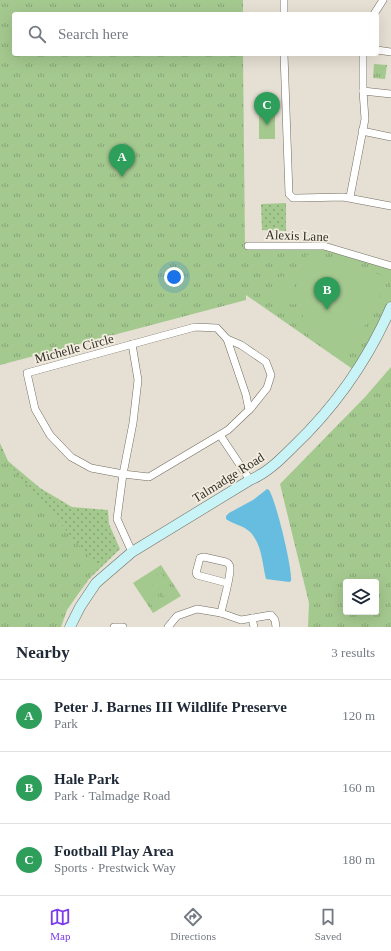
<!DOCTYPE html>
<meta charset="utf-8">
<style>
body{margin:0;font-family:Georgia,serif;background:#f2f2f3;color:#1f2937}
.controls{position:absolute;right:12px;bottom:12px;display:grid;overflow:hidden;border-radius:4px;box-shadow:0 4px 16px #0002}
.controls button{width:36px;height:36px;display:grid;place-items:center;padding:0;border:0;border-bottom:1px solid #e0e1e3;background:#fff;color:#1f2937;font:20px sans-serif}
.you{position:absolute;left:174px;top:277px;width:14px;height:14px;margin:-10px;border:3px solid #fff;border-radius:50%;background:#1a73e8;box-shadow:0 0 0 6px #1a73e833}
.badge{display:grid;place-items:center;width:26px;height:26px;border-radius:50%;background:#7c3aed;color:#fff;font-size:13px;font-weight:700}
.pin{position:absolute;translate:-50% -33px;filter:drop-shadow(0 1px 2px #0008)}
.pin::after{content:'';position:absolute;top:21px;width:14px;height:12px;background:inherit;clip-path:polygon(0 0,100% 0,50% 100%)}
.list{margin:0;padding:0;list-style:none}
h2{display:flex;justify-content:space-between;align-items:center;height:52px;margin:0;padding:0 16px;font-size:17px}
h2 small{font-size:13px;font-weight:400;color:#747a83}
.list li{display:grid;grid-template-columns:26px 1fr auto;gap:12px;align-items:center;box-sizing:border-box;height:72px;padding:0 16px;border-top:1px solid #e0e1e3}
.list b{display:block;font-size:15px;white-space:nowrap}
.list p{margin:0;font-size:13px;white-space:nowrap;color:#747a83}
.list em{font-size:13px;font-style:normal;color:#747a83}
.icon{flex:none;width:22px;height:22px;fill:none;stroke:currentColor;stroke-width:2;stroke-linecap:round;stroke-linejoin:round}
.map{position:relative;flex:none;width:391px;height:627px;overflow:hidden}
.search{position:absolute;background:#fff;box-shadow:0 4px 16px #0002;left:12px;right:12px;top:12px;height:44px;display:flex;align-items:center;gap:10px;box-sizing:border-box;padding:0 14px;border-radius:4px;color:#747a83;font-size:15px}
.sheet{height:268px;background:#fff}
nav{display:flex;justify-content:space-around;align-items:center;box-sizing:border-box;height:56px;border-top:1px solid #e0e1e3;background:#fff;font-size:11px;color:#747a83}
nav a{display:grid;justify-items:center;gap:2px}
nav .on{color:#7c3aed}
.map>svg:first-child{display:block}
.grass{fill:url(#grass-dots)}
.park{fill:url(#park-tufts);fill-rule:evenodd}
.pitch{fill:#a4c98f}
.water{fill:#67bde0}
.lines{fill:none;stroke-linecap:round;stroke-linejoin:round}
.street-casing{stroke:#726d62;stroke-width:8}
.secondary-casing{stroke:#726d62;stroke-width:11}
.street{stroke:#fff;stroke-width:7}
.secondary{stroke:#c8f4f7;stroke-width:10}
.labels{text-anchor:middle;stroke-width:3.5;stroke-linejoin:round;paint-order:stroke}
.street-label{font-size:13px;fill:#312f2a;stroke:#f3ede0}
</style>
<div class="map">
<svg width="391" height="627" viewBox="0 0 391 627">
<defs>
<pattern id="grass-dots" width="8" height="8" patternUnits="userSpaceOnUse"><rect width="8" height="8" fill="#a4c98f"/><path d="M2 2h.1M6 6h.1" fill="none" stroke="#86a475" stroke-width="1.8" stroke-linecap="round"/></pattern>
<pattern id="park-tufts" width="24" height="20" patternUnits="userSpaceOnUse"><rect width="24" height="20" fill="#a4c98f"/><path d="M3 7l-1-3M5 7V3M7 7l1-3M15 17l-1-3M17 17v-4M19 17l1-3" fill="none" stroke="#86a475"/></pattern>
</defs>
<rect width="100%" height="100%" fill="#e6dfd3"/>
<g class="grass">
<polygon points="286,203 286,231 262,230 261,204"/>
<polygon points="0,443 8,461 40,488 72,507 108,510 109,524 120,549 89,579 65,612 0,627"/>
</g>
<g class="park">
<polygon points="0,0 243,0 243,14 14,14 14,54 243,54 245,248 315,245 391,266 391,301 383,319 354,370 246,295 246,300 0,365"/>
<polygon points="374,64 387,65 385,79 373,78"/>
<path d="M391,367V627H308L309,603L280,484L365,397ZM346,582H376V612H346Z"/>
<polygon points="0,454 97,566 67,610 61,627 0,627"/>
<polygon points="161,565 181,596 153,613 133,583"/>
</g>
<g class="pitch">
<rect x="259" y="112" width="16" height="27"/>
<path d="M307,255L323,256L383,276L386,283L351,354C339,347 325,340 314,331C299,318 295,295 299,276C301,269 304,262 307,255Z"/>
<polygon points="294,276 295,304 278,305 277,277"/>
<polygon points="161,573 174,592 165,598 152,578"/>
<polygon points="149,580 161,600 152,606 140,586"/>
</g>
<path class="water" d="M267,489L269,490C276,500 293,571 291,581L289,582L266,579C262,563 262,543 249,531C242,525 233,524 226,519V516L229,513L253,500Z"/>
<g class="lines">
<g class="street-casing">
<g id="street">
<polyline points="284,14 284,0"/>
<polyline points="374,14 383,0"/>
<polyline points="377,50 391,52"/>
<polyline points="284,54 289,194 293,198 298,198 343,197 391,206"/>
<polyline points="363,91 391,94"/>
<polyline points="362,131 391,137"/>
<polyline points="350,197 365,119 363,91 363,54"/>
<polyline points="248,246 324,246 391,266"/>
<polygon points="195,327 217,328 227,339 241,345 266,362 271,375 267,388 251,408 228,430 149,477 123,474 91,468 71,457 50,435 35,409 27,373"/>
<polyline points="227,339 246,395 249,410"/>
<polyline points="220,435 250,480"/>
<polyline points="132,552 117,519 123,474 133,423 138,380 132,344"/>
<path d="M221,613C223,602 231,577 230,567C229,563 229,564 226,562L204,557L200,558L196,573L197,575L227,583"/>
<polyline points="252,618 254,627"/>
<polyline points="114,627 123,627"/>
<polyline points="168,627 177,616 197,609 221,613 241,620 271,615 275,620 276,627"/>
</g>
</g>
<g class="secondary-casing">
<path id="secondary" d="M70,627L80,607L96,583L132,552L250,480C267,473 280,460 293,447C335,407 368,360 391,307"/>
</g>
<use href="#street" class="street"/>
<use href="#secondary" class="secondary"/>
</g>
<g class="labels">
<g class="street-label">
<text transform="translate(297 235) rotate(2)" y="5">Alexis Lane</text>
<text transform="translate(74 348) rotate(-15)" y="5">Michelle Circle</text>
<text transform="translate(228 477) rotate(-32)" y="5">Talmadge Road</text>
</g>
</g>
</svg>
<div class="controls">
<button><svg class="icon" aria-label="layers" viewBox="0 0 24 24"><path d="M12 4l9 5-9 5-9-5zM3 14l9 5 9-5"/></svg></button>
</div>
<div class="you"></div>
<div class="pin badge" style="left:122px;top:177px;background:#2e9e5b">A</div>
<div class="pin badge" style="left:327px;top:310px;background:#2e9e5b">B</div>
<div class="pin badge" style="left:267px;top:125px;background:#2e9e5b">C</div>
<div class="search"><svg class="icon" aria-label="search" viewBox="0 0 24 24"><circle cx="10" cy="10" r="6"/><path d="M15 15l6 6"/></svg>Search here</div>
</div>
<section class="sheet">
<h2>Nearby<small>3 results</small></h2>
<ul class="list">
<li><span class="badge" style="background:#2e9e5b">A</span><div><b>Peter J. Barnes III Wildlife Preserve</b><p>Park</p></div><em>120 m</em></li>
<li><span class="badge" style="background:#2e9e5b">B</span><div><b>Hale Park</b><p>Park · Talmadge Road</p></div><em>160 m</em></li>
<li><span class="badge" style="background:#2e9e5b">C</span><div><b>Football Play Area</b><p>Sports · Prestwick Way</p></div><em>180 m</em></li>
</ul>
</section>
<nav>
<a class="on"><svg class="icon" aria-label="map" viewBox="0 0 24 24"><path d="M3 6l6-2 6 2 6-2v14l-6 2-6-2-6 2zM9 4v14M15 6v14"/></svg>Map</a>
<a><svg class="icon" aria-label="directions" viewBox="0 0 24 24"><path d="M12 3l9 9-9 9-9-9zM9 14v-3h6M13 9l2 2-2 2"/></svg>Directions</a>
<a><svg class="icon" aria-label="saved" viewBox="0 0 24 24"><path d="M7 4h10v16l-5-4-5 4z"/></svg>Saved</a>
</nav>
